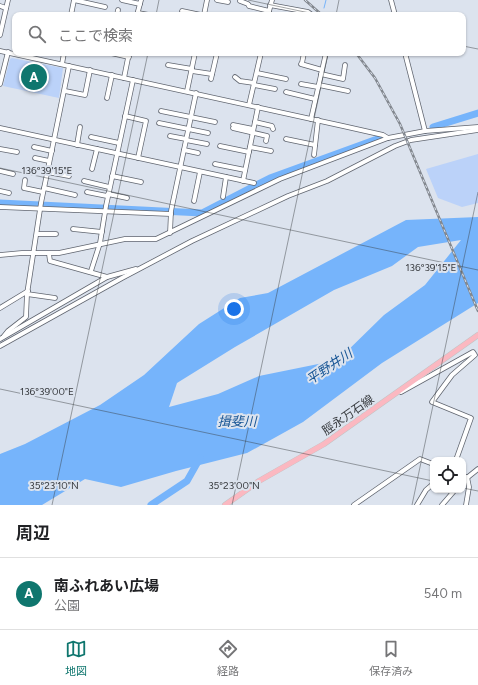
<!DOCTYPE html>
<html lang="ja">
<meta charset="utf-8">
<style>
body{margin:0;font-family:Figtree,"Noto Sans JP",sans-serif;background:#f2f2f2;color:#202124}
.controls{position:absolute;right:12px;bottom:12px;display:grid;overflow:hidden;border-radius:8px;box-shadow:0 1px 3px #0004}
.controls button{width:36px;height:36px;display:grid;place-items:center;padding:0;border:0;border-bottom:1px solid #e0e0e0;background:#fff;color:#202124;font:20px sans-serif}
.you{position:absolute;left:234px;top:309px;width:14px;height:14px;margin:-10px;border:3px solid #fff;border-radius:50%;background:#1a73e8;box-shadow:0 0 0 6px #1a73e833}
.badge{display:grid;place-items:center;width:26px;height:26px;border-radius:50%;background:#0f766e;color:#fff;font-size:13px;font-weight:700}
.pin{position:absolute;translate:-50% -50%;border:2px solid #fff;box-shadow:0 1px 4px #0006}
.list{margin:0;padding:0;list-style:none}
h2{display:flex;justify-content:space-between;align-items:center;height:52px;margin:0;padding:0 16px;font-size:17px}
h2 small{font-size:13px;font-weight:400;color:#757577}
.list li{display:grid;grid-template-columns:26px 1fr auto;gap:12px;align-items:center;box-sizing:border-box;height:72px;padding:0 16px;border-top:1px solid #e0e0e0}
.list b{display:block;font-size:15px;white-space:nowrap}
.list p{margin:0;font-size:13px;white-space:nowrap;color:#757577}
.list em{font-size:13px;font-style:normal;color:#757577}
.icon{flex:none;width:22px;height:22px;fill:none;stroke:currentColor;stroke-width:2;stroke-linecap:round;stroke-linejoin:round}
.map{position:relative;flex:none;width:478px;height:505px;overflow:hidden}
.search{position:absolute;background:#fff;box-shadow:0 1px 3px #0004;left:12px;right:12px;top:12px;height:44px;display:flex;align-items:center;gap:10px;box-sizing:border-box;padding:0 14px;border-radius:8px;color:#757577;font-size:15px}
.sheet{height:124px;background:#fff}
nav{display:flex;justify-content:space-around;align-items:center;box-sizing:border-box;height:56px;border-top:1px solid #e0e0e0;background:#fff;font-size:11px;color:#757577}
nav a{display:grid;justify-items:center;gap:2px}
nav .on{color:#0f766e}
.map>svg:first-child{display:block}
.green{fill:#bbd2f9}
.water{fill:#76b4fb;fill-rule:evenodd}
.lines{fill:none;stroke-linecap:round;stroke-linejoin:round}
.stream{stroke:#76b4fb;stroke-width:1}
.river{stroke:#76b4fb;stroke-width:7}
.minor-casing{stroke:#616670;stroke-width:5.5}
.major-casing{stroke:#c3c4c5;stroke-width:6}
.minor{stroke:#fff;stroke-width:4}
.major{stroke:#fbb8c1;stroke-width:5}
.rail-casing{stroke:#82878e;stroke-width:2.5}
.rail{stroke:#dce3ee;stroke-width:1;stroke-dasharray:3;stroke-linecap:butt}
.ticks{fill:none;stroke:#383b3f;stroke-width:1;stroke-opacity:0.45}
.labels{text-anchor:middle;stroke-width:4;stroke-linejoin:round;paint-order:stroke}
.street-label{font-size:12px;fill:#383b3f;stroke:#dce3ee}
.water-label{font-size:13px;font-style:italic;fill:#175595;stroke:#dce3ee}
.ticks-label{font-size:10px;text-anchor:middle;fill:#383b3f;stroke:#dce3ee;stroke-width:4;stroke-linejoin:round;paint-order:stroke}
</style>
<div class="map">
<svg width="478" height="505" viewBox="0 0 478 505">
<rect width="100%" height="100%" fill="#dce3ee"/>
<g class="green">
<polygon points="12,58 63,68 59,98 3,86 10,59"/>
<polygon points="478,154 478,203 462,207 438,198 426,169"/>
</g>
<path class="water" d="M478,217V303L382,363L303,422L247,453L176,471L121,487L85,479L42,505H0V454L25,444L100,405L144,375L199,324L240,298L268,293L406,220ZM461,240L425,285L384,315L338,360L259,376L218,394L169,407L177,383L235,347L334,290L392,266L418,247Z"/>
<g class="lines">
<polyline class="stream" points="324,8 326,0"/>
<g class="river">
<polyline points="433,127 478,113"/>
<polyline points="0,203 202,213 270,178 380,138"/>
<polyline points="151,505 187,481 200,458"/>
</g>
<g class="minor-casing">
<g id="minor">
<polyline points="74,0 105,7"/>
<polyline points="122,0 140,4"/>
<polyline points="217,0 228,2"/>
<polyline points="391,0 395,15"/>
<polyline points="240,1 248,4 249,6 269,11"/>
<polyline points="270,5 308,12 312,15"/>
<polyline points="0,6 6,8"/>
<polyline points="182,11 201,15"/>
<polyline points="138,13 149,15"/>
<polyline points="182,14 185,15"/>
<polyline points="71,15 74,0"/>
<polyline points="117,15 118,10"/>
<polyline points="137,15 141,0"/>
<polyline points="204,15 207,0"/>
<polyline points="268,15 272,0"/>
<polyline points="0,35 8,0"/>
<polyline points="0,51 343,126 383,135 388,138"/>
<polyline points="111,53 129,57"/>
<polyline points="405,53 425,131"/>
<polyline points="302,63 304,53"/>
<polyline points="62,64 64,53"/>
<polyline points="301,64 322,70"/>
<polyline points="168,65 192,69"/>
<polyline points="192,71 212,74"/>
<polyline points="257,73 286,79"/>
<polyline points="321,74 343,79 345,65"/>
<polyline points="235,77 240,81 254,83"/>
<polyline points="124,78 129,53"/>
<polyline points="211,79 217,53"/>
<polyline points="0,84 8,52"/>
<polyline points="301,84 318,87"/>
<polyline points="254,85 275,89"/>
<polyline points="319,85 348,91"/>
<polyline points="65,91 85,95 90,70"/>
<polyline points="187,91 195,53"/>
<polyline points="286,92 315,99"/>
<polyline points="107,98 112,75"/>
<polyline points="249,105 261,53"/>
<polyline points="161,111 215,122"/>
<polyline points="125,116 146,121 138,158"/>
<polyline points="311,119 326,53"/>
<polyline points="255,122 272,126 273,129"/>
<polyline points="159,123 208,133"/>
<polyline points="233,125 253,129"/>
<polyline points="0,128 254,183"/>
<polyline points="233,128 267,136 266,141"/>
<polyline points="170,136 186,139"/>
<polyline points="91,137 119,143"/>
<polyline points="286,139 315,145"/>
<polyline points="186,140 207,144"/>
<polyline points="77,145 80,127"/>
<polyline points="220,146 249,152"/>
<polyline points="34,147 52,151"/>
<polyline points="250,147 271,151"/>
<polyline points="0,149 17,152"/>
<polyline points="184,150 198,153"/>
<polyline points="314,155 318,120"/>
<polyline points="35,158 49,161"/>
<polyline points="215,164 245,170"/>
<polyline points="92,169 97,149"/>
<polyline points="0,171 13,174"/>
<polyline points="47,172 69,176"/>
<polyline points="112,176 141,182"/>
<polyline points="25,180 24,188 43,192"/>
<polyline points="84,181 109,187"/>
<polyline points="243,181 258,107"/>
<polyline points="44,188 75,195"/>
<polyline points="0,191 9,193"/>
<polyline points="87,192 107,196"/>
<polyline points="108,194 127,198"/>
<polyline points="223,197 226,177"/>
<polyline points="194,201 200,172"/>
<polyline points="0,207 171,214"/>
<polyline points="73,229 102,232"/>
<polyline points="170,233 171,211 196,93"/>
<polyline points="37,234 56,234"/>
<polyline points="49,254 50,261 107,277"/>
<polyline points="0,255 22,253 59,253 125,239 156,239 280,179 388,138 425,131 478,127"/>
<polyline points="91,271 100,243 106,206 133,80"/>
<polyline points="27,294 55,298"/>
<polyline points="0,308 28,291"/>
<polyline points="4,336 8,331 26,317 27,294 41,203 69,66"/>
<polyline points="0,339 107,277 136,269"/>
<polyline points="0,346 122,278 192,241 288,196 327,181 395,146 411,140 478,130"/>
<polyline points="401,392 473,352 475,355 452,375 432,402 471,418 456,460"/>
<polyline points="463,481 478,469"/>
<polyline points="354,505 420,459 433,464"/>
<polyline points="417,505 426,490 433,484"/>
<polyline points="442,505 455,490"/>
<polyline points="466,505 469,487 467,477"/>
</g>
</g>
<g class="major-casing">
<polyline id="major" points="225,505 259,481 324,444 478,335"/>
</g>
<use href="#minor" class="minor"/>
<use href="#major" class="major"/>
<g class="rail-casing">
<g id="rail">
<polyline points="305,0 322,15"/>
<polyline points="356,53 375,78 400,124 478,311"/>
</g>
</g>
<use href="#rail" class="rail"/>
</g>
<path class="ticks" d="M248,0L319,15M156,15L159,0M336,15L339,0M463,46L478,49M0,168L478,270M0,389L433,481M463,488L478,491M52,505L148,53M232,505L328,53M412,505L478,192"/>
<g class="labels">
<g class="street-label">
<text transform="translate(348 415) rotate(-35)" y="4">脛永万石線</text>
</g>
<g class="water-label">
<text transform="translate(329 366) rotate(-34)" y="5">平野井川</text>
<text x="237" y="426">揖斐川</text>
</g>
</g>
<g class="ticks-label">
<text x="47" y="174">136°39'15"E</text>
<text x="431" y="271">136°39'15"E</text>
<text x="47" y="395">136°39'00"E</text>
<text x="54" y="489">35°23'10"N</text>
<text x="234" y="489">35°23'00"N</text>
</g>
</svg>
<div class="controls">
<button><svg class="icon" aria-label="locate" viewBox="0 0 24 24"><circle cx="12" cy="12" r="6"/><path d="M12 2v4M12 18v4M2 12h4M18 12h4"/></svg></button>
</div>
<div class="you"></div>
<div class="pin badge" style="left:34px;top:77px">A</div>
<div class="search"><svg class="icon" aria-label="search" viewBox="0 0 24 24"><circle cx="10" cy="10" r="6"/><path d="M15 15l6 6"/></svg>ここで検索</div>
</div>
<section class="sheet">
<h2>周辺<small></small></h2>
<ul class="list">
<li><span class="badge">A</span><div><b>南ふれあい広場</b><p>公園</p></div><em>540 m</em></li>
</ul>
</section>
<nav>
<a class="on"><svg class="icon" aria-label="map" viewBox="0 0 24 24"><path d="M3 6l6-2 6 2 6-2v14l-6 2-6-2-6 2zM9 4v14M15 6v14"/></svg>地図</a>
<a><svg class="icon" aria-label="directions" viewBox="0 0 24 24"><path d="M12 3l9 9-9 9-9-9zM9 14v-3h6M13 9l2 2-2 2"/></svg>経路</a>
<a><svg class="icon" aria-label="saved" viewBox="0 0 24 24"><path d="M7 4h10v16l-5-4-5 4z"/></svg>保存済み</a>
</nav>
